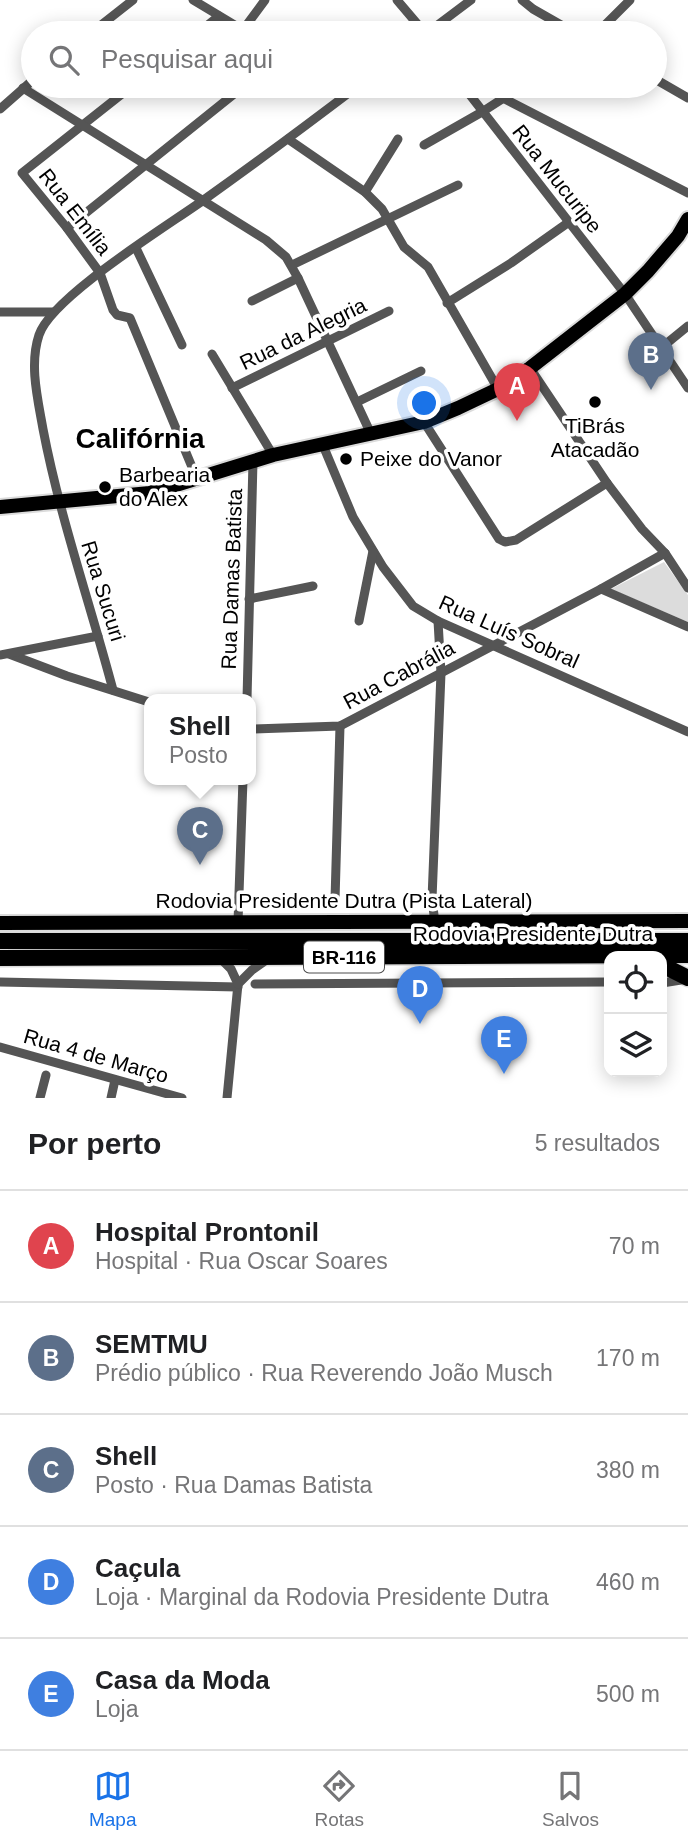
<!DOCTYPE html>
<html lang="pt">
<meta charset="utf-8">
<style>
body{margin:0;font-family:Helvetica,sans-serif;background:#f6f6f6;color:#202124}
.controls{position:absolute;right:21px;bottom:21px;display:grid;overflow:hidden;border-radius:14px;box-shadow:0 4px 18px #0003}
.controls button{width:63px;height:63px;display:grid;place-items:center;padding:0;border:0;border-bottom:2px solid #e0e0e0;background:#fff;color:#202124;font:35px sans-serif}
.you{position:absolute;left:425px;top:404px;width:24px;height:24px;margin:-18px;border:5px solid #fff;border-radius:50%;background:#1a73e8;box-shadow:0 0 0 10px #1a73e833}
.badge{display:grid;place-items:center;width:46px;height:46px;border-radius:50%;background:#1a73e8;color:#fff;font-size:23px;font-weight:700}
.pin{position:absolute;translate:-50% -58px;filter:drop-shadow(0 2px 4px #0008)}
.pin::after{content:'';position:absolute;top:37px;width:24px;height:21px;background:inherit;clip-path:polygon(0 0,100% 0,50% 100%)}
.popup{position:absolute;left:144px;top:694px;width:112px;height:91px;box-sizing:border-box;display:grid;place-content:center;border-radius:14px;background:#fff;filter:drop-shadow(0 2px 5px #0005);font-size:23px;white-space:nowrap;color:#757577}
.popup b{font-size:26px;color:#202124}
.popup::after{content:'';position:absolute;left:50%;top:100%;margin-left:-14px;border:14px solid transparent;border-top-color:#fff}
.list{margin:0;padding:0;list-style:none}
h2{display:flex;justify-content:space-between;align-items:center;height:91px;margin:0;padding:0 28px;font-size:30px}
h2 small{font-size:23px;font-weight:400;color:#757577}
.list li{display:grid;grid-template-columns:46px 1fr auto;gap:21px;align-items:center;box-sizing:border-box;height:112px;padding:0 28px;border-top:2px solid #e0e0e0}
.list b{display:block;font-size:26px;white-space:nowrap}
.list p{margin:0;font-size:23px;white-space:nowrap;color:#757577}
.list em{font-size:23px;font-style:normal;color:#757577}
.icon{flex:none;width:38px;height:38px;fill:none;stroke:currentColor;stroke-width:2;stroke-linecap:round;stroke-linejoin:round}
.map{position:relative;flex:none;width:688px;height:1098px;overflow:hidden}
.search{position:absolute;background:#fff;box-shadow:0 4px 18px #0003;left:21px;right:21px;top:21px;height:77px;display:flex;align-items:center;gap:18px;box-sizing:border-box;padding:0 24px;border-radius:38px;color:#757577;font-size:26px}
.sheet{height:651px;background:#fff}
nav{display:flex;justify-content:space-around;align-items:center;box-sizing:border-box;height:98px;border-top:2px solid #e0e0e0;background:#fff;font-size:19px;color:#757577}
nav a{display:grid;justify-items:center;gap:4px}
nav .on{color:#1a73e8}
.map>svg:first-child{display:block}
.green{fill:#dcdcdc}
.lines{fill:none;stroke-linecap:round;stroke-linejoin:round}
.primary-casing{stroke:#dbdbdb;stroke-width:18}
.trunk-casing{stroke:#dbdbdb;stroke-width:18}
.motorway-casing{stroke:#dbdbdb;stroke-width:19}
.minor{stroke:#555;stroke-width:9}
.primary{stroke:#000;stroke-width:14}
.trunk{stroke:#000;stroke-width:14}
.motorway{stroke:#000;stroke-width:16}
.poi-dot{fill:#000;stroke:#fff;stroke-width:2.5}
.labels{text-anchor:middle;stroke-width:7;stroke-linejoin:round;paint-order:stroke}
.shield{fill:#fff;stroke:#4c4c4c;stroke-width:2}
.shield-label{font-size:19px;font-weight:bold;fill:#000}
.street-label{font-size:21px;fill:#000;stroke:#fff}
.poi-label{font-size:21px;fill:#000;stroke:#fff;text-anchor:start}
.district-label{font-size:28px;font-weight:bold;fill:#000;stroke:#fff}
</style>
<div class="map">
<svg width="688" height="1098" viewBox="0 0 688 1098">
<rect width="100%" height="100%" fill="#fff"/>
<polygon class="green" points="664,562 688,595 688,622 611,589"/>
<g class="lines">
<g class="primary-casing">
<polyline id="primary" points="0,507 150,493 273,455 424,422 458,408 498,389 530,368 625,294 648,271 678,236 688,219"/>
</g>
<g class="trunk-casing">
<polyline id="trunk" points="0,923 688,921"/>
</g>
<g class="motorway-casing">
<g id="motorway">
<polyline points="0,941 688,941"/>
<polyline points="0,958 688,955"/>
<polyline points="662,965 688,978"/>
</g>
</g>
<g class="minor">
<polyline points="193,0 248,33"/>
<polyline points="397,0 425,33"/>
<polyline points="522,0 533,9 575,33"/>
<polyline points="243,30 265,0"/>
<polyline points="91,33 133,0"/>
<polyline points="198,33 219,16"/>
<polyline points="427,33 471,0"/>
<polyline points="597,33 630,0"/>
<polyline points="655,79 688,98"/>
<polyline points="132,86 22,173 67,228 100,273 113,310 117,315 130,318 197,479"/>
<polyline points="463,86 625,294 688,388"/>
<polyline points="23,88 266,240 286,257 298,278 371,434"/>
<polyline points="503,98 688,193"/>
<polyline points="0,109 33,80"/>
<polyline points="288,139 365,192 382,209 404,247 428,267 498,389"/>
<polyline points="424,145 482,112 522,86"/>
<polyline points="365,192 398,139"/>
<polyline points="67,228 244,86"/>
<polyline points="136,248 182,345"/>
<polyline points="292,265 458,185"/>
<polyline points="252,301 298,278"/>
<polyline points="447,303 511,263 569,222"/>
<polyline points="0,312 53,312"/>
<polyline points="661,348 688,326"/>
<polyline points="212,354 273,455"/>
<polyline points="530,368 607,483 642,529 665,553 688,588"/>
<polyline points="232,388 389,311"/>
<polyline points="357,402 421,371"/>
<polyline points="424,422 499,539 505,542 516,540 607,483"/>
<polyline points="322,443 353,517 383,567 413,606 438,621 688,732"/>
<polyline points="601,589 688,627"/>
<polyline points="249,599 313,586"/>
<polyline points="359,621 373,551"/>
<polyline points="9,654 67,676 149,702"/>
<polyline points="0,655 98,636"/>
<path d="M113,690C90,603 60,518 43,429C38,400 29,365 39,335C51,297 169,225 205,199C257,162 308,124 358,86"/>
<polyline points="247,699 253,461"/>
<polyline points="251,729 340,726 601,589 665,553"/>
<polyline points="335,900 340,726"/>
<polyline points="238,922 243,779"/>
<polyline points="435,923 432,899 441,673 438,621"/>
<polyline points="219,957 231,969 238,984 227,1098"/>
<polyline points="0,982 238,987"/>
<polyline points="662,983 688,979"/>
<polyline points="238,984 252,970 269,958"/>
<polyline points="255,984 609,982"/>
<polyline points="0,1047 182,1098"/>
<polyline points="40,1098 46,1075"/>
<polyline points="111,1098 115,1080"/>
</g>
<use href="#primary" class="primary"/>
<use href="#trunk" class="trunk"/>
<use href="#motorway" class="motorway"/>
</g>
<g class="poi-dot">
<circle cx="595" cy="402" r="7"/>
<circle cx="346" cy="459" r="7"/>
<circle cx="105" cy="487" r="7"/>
</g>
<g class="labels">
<rect class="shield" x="304" y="941.5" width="80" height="31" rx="5"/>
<g class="shield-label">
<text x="344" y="964">BR-116</text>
</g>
<g class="street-label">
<text transform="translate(557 179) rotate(52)" y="7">Rua Mucuripe</text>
<text transform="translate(75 212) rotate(52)" y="7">Rua Emília</text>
<text transform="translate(303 334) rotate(-26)" y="7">Rua da Alegria</text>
<text transform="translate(232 579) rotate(-88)" y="7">Rua Damas Batista</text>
<text transform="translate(103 591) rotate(73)" y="7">Rua Sucuri</text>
<text transform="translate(509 632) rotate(24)" y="7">Rua Luís Sobral</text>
<text transform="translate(399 675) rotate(-28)" y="7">Rua Cabrália</text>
<text x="344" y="908">Rodovia Presidente Dutra (Pista Lateral)</text>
<text x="533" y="941">Rodovia Presidente Dutra</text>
<text transform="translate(96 1056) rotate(16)" y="7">Rua 4 de Março</text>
</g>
<g class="poi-label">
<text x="595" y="433" text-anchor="middle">TiBrás<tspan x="595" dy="24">Atacadão</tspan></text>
<text x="360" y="466">Peixe do Vanor</text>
<text x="119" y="482">Barbearia<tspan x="119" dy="24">do Alex</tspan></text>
</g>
<g class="district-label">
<text x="140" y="448">Califórnia</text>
</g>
</g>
</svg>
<div class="controls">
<button><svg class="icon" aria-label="locate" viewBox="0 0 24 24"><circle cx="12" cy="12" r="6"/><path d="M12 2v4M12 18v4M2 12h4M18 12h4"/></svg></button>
<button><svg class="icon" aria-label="layers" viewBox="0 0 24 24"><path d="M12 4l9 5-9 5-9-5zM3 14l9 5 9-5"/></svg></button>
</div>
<div class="you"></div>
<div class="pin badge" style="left:517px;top:421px;background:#e0444e">A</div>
<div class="pin badge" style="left:651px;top:390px;background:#5c6f8a">B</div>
<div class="pin badge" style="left:200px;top:865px;background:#5c6f8a">C</div>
<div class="popup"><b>Shell</b>Posto</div>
<div class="pin badge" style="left:420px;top:1024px;background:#3f7fe0">D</div>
<div class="pin badge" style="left:504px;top:1074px;background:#3f7fe0">E</div>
<div class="search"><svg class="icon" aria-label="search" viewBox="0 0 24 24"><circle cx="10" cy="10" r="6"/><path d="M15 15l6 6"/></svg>Pesquisar aqui</div>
</div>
<section class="sheet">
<h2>Por perto<small>5 resultados</small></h2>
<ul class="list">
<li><span class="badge" style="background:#e0444e">A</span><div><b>Hospital Prontonil</b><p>Hospital · Rua Oscar Soares</p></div><em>70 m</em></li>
<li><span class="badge" style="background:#5c6f8a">B</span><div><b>SEMTMU</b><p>Prédio público · Rua Reverendo João Musch</p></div><em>170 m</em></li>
<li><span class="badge" style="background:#5c6f8a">C</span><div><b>Shell</b><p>Posto · Rua Damas Batista</p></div><em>380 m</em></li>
<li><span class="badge" style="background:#3f7fe0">D</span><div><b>Caçula</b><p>Loja · Marginal da Rodovia Presidente Dutra</p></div><em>460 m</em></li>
<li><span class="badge" style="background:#3f7fe0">E</span><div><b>Casa da Moda</b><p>Loja</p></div><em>500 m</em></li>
</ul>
</section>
<nav>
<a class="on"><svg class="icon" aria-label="map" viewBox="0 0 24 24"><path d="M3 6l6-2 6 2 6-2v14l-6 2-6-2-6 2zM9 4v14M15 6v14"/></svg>Mapa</a>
<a><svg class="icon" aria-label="directions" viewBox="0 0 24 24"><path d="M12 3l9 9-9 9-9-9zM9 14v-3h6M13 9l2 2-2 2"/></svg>Rotas</a>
<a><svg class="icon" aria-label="saved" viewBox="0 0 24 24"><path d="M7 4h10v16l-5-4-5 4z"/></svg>Salvos</a>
</nav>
